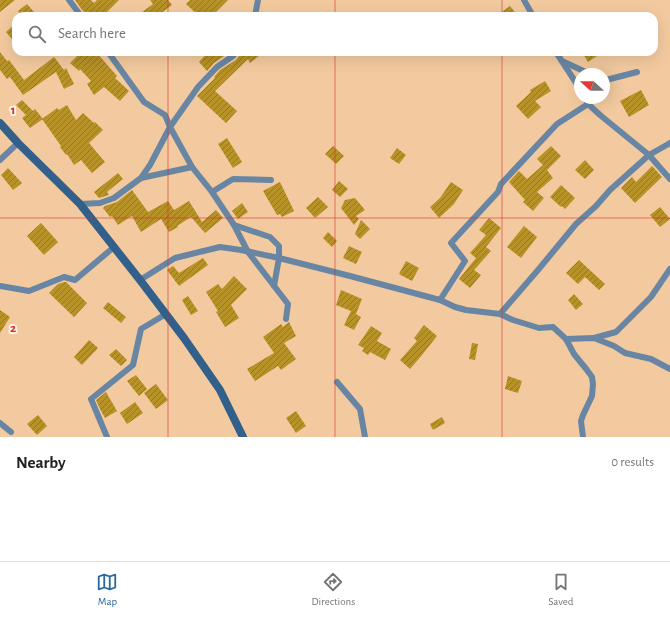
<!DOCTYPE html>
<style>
body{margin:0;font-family:"Alegreya Sans",sans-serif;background:#f6f6f6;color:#202124}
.compass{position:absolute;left:574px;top:68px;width:36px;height:36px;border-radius:50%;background:#fff;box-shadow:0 4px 16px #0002;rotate:291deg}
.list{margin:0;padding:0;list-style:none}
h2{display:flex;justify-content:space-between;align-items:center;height:52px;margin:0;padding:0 16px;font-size:17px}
h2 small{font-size:13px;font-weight:400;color:#757577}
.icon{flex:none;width:22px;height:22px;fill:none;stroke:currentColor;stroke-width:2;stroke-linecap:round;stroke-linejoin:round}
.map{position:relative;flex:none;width:670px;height:437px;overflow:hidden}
.search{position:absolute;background:#fff;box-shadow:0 4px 16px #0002;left:12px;right:12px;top:12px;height:44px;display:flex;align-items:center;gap:10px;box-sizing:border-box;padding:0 14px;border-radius:12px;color:#757577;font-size:15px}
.sheet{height:124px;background:#fff}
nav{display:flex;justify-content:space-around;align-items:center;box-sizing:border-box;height:56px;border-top:1px solid #e0e0e0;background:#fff;font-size:11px;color:#757577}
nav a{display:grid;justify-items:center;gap:2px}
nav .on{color:#29689f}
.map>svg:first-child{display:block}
.building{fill:url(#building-hatch)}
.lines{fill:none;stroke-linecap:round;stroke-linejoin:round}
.minor{stroke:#6886a3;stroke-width:6}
.secondary{stroke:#32608a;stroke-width:8}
.grid{fill:none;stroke:#d62828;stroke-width:1;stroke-opacity:0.55}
.grid-label{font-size:13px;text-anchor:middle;font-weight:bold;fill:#d62828;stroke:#fef1e4;stroke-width:4;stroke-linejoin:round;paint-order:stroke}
</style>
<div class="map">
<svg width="670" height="437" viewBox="0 0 670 437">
<defs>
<pattern id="building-hatch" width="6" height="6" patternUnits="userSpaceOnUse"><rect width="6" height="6" fill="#b79229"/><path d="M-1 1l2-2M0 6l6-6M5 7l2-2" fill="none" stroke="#967823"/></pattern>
</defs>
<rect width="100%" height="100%" fill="#f3ca9f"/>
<g class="building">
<polygon points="0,0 15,0 0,12"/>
<polygon points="75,0 91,0 94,3 97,0 119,0 103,16 89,16 84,11 84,12 83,11"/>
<polygon points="150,0 168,0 172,5 157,16 137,16 153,4"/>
<polygon points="190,0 228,0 212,16 199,16 186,4"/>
<polygon points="27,4 34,12 29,16 22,16 18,11"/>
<polygon points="510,6 518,16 496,16"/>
<polygon points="16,23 16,44 6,32"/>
<polygon points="0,52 7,61 9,60 24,80 54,57 64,70 66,68 74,84 64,89 56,72 23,95 10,77 7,79 0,70"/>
<polygon points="81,52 96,52 117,76 115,78 129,91 120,101 104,87 94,95 87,84 91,81 80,69 79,71 70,63"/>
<polygon points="208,52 220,52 224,56 214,63 207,71 199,62"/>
<polygon points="242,52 264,52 250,63 248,59 215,91 237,111 226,123 197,96 215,78 214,77 220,70 236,60"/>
<polygon points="582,52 603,52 588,62"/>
<polygon points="545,81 551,91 535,101 541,107 528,119 516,106 531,92 530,90"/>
<polygon points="641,90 649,105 629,117 620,101"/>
<polygon points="22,100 33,111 35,109 43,119 30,128 22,118 26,115 16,105"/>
<polygon points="67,105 76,120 83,113 94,123 95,122 103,130 89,143 105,162 92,173 81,160 74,165 67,154 66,155 60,147 61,146 42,119 57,108 59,110"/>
<polygon points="227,138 242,162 233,168 218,144"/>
<polygon points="333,146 344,156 336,164 325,154"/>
<polygon points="551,146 561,156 547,170 553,178 537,192 544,198 533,211 523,202 525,200 509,182 519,171 527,179 543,165 537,159"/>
<polygon points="397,148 406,155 399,164 390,158"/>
<polygon points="585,160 594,170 585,179 575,170"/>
<polygon points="652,166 662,177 635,203 621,188 632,177 636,182"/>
<polygon points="8,168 22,183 13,190 1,175"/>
<polygon points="118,173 123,179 107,192 109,195 99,198 94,192"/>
<polygon points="339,181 348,189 340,197 332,190"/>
<polygon points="280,182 294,211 282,217 280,214 277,215 263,191"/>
<polygon points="451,182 463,190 454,204 439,218 430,207 440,198"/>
<polygon points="561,185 575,198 565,209 562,206 561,207 550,197"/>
<polygon points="132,190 148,212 168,201 174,210 189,201 202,222 216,210 223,218 205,233 191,217 177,226 178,227 169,232 161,219 141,232 132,216 118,225 112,216 110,217 103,208 105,206 117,202"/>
<polygon points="318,197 328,207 315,218 306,208"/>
<polygon points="355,198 365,210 356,216 359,219 354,225 341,208 345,200"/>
<polygon points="242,203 248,212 238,219 232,211"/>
<polygon points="660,207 670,219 660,227 650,215"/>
<polygon points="489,218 501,228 486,247 491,251 474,270 481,275 470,288 459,279 476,258 470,253 486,235 479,230"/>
<polygon points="361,220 370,229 360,239 355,234"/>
<polygon points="41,223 58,242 44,255 27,236"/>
<polygon points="524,226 537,237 521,258 507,247"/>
<polygon points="328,232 337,241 332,247 323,238"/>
<polygon points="349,246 362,252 356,264 343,258"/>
<polygon points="203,258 208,265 179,286 167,270 173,266 179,273"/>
<polygon points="579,260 605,284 599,290 585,277 578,284 566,273"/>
<polygon points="406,261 419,268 412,281 399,274"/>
<polygon points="234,276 247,289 231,305 239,318 225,327 216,312 218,311 206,292 218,284 222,289"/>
<polygon points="64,282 66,282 87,303 74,317 49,293 58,284"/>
<polygon points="341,290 362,299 356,314 361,317 354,330 344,325 351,311 336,305"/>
<polygon points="574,294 583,304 576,310 568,300"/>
<polygon points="188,296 198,311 191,315 182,300"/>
<polygon points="108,302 126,317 121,323 103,308"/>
<polygon points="0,310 10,317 0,333"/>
<polygon points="289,322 296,336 284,343 296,359 281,370 278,366 255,381 247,369 274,353 263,337 281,324 283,327"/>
<polygon points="424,325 437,336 422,355 410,369 400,360 417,341 414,338"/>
<polygon points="371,326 382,333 377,341 391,349 385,360 370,352 368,355 362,351 364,348 358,345"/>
<polygon points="89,340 98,348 82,365 74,357"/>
<polygon points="472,343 478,344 475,360 469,359"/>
<polygon points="116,349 127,360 121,366 109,355"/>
<polygon points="136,375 147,389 139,396 127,381"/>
<polygon points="508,376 522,381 518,393 505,389"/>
<polygon points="156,384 168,400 156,409 144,393"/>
<polygon points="106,392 117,411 105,418 100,409 96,400"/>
<polygon points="135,402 143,413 127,424 120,413"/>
<polygon points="296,411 306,426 296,433 286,418"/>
<polygon points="38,415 47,426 37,435 27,424"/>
<polygon points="442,417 445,423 433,430 430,424"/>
</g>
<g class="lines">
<g class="minor">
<polyline points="69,0 81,16"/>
<polyline points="524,0 533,16"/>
<polyline points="255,16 258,0"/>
<polyline points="556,52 580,89"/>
<polyline points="562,61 590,74"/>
<polyline points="604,79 606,80 637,72"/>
<polyline points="585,98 588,104 600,115 649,155 670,179"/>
<polyline points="0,160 18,143"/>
<polyline points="192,167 170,127 198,87 217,67 233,56 236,52"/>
<polyline points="141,178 192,167 212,192 233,179 271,180"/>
<polyline points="212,192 234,225 270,237 279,246 279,258 350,276 440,300 455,307 466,310 500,314 513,320 539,328 553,327 566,339 574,354 587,370 592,377 593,384 592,396 583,415 581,421 583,437"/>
<polyline points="80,204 100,203 114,198 141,178 150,165 170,127 165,115 144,102 108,52"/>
<polyline points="234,225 248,252 288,304 286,319"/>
<polyline points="140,280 175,258 220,247 241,250 279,258 274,286"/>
<polyline points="0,286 29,291 64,277 75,280 114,247"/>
<polyline points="440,300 465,261 451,243 498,192 501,184 557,124 588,104 593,98"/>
<polyline points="500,314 538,270 576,224 596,206 610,190 649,155 670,143"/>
<polyline points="594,338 616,332 651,297 670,269"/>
<polyline points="566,339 594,338 614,346 625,353 651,359 670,369"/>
<polyline points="337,382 360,409 365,437"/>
<polyline points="0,423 11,432"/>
<polyline points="107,437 91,399 133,365 141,329 166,314"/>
</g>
<polyline class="secondary" points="0,123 18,143 80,204 140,280 184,338 220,390 243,437"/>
</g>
<path class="grid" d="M168,0V16M335,0V16M502,0V16M168,52V437M335,52V437M502,52V437M0,218H670"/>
<g class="grid-label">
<text x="13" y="114">1</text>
<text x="13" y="332">2</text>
</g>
</svg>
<svg class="compass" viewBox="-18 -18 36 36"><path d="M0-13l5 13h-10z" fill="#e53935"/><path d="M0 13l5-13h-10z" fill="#757577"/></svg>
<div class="search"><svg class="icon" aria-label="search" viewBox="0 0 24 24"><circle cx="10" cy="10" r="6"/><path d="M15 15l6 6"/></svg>Search here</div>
</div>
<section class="sheet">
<h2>Nearby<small>0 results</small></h2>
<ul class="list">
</ul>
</section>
<nav>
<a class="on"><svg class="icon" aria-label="map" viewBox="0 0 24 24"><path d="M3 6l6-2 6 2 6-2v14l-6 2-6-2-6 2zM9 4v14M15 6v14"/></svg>Map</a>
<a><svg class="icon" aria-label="directions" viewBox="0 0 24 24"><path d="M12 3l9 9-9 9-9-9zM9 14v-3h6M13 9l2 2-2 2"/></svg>Directions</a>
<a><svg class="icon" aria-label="saved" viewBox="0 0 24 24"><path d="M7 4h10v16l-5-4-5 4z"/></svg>Saved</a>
</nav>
